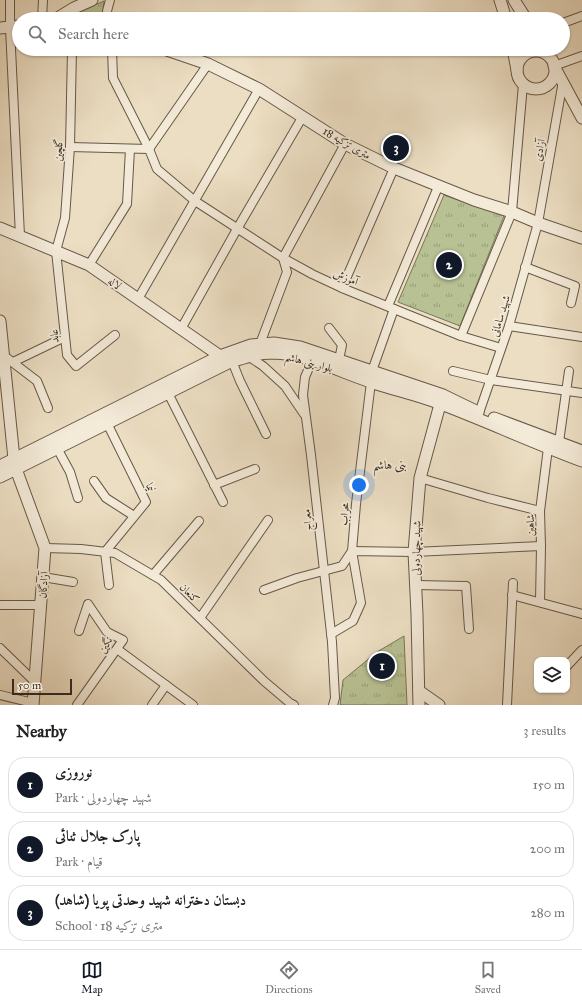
<!DOCTYPE html>
<meta charset="utf-8">
<style>
body{margin:0;font-family:"IM FELL Great Primer",Amiri,serif;background:#f6f6f6;color:#222}
.controls{position:absolute;right:12px;bottom:12px;display:grid;overflow:hidden;border-radius:8px;box-shadow:0 1px 3px #0004}
.controls button{width:36px;height:36px;display:grid;place-items:center;padding:0;border:0;border-bottom:1px solid #e0e0e0;background:#fff;color:#222;font:20px sans-serif}
.scale{position:absolute;left:12px;bottom:10px;width:60px;box-sizing:border-box;padding-left:4px;border:2px solid #3b2c1f;border-top:0;font-size:11px;line-height:14px;white-space:nowrap;color:#3b2c1f;-webkit-text-stroke:3px #f3ead8;paint-order:stroke}
.you{position:absolute;left:359px;top:485px;width:14px;height:14px;margin:-10px;border:3px solid #fff;border-radius:50%;background:#1a73e8;box-shadow:0 0 0 6px #1a73e833}
.badge{display:grid;place-items:center;width:26px;height:26px;border-radius:50%;background:#111827;color:#fff;font-size:13px;font-weight:700}
.pin{position:absolute;translate:-50% -50%;border:2px solid #fff;box-shadow:0 1px 4px #0006}
.list{margin:0;padding:0;list-style:none}
h2{display:flex;justify-content:space-between;align-items:center;height:52px;margin:0;padding:0 16px;font-size:17px}
h2 small{font-size:13px;font-weight:400;color:#767676}
.list li{display:grid;grid-template-columns:26px 1fr auto;gap:12px;align-items:center;box-sizing:border-box;height:56px;margin:0 8px 8px;padding:0 8px;border:1px solid #e0e0e0;border-radius:16px}
.list b{display:block;font-size:15px;white-space:nowrap}
.list p{margin:0;font-size:13px;white-space:nowrap;color:#767676}
.list em{font-size:13px;font-style:normal;color:#767676}
.icon{flex:none;width:22px;height:22px;fill:none;stroke:currentColor;stroke-width:2;stroke-linecap:round;stroke-linejoin:round}
.map{position:relative;flex:none;width:582px;height:705px;overflow:hidden}
.search{position:absolute;background:#fff;box-shadow:0 1px 3px #0004;left:12px;right:12px;top:12px;height:44px;display:flex;align-items:center;gap:10px;box-sizing:border-box;padding:0 14px;border-radius:22px;color:#767676;font-size:15px}
.sheet{height:244px;background:#fff}
nav{display:flex;justify-content:space-around;align-items:center;box-sizing:border-box;height:56px;border-top:1px solid #e0e0e0;background:#fff;font-size:11px;color:#767676}
nav a{display:grid;justify-items:center;gap:2px}
nav .on{color:#111827}
.map>svg:first-child{display:block}
.grass{fill:url(#grass-tufts);stroke:#7a7659}
.lines{fill:none;stroke-linecap:round;stroke-linejoin:round}
.minor-casing{stroke:#675848;stroke-width:10}
.tertiary-casing{stroke:#675848;stroke-width:13}
.minor{stroke:#f3ead8;stroke-width:8}
.tertiary{stroke:#f3ead8;stroke-width:11}
.labels{text-anchor:middle;stroke-width:3.5;stroke-linejoin:round;paint-order:stroke}
.street-label{font-size:11px;fill:#3b2c1f;stroke:#f3ead8}
.neighbourhood-label{font-size:12px;fill:#3b2c1f;stroke:#f3ead8}
</style>
<div class="map">
<svg width="582" height="705" viewBox="0 0 582 705">
<defs>
<pattern id="grass-tufts" width="24" height="20" patternUnits="userSpaceOnUse"><rect width="24" height="20" fill="#b8c193"/><path d="M3 7l-1-3M5 7V3M7 7l1-3M15 17l-1-3M17 17v-4M19 17l1-3" fill="none" stroke="#979d77"/></pattern>
</defs>
<rect width="100%" height="100%" fill="#ecdec3"/>
<filter id="stains"><feTurbulence type="fractalNoise" baseFrequency=".005" numOctaves="4"/><feColorMatrix values="0 0 0 0 .2 0 0 0 0 .09 0 0 0 0 .02 0 0 0 .5 -.17"/></filter>
<radialGradient id="worn" r=".72"><stop offset=".6" stop-color="#630" stop-opacity="0"/><stop offset="1" stop-color="#630" stop-opacity=".3"/></radialGradient>
<g class="grass">
<polygon points="104,1 103,11 106,19 63,19"/>
<polygon points="444,195 504,216 460,326 398,302"/>
<polygon points="404,636 407,705 340,705 343,680 377,652"/>
</g>
<g class="lines">
<g class="minor-casing">
<g id="minor">
<polyline points="10,0 10,28 20,236"/>
<polyline points="42,19 43,0"/>
<polyline points="108,19 107,11 110,0"/>
<polyline points="563,23 582,16"/>
<polyline points="72,49 70,147 65,218 56,251 67,355 76,366 115,335"/>
<polyline points="112,49 113,78 149,149 157,169 195,201 283,258 312,274 342,288 461,336 501,348"/>
<polyline points="554,66 582,56"/>
<polyline points="70,147 149,149 208,64"/>
<polyline points="89,265 127,204 130,149"/>
<polyline points="525,267 575,286 571,303"/>
<polyline points="342,288 394,168"/>
<polyline points="138,299 259,89"/>
<polyline points="388,306 438,187"/>
<polyline points="509,326 582,337"/>
<polyline points="329,328 342,345 339,360"/>
<polyline points="181,329 237,229 303,116"/>
<polyline points="461,336 512,212 523,84"/>
<polyline points="260,344 287,272 283,258 345,144"/>
<polyline points="3,355 37,381 48,408"/>
<polyline points="248,356 263,366 285,386 304,414"/>
<polyline points="232,361 240,381 266,434"/>
<polyline points="312,361 305,377 303,395 311,455 332,642 335,698 333,705"/>
<polyline points="13,362 65,337"/>
<polyline points="372,371 394,309"/>
<polyline points="453,371 491,380 582,393"/>
<polyline points="168,393 223,502"/>
<polyline points="479,413 509,326 538,223 563,81"/>
<polyline points="107,423 146,502 105,552 109,585"/>
<polyline points="559,442 569,371"/>
<polyline points="57,448 70,472 78,498"/>
<polyline points="420,478 488,498 540,511"/>
<polyline points="94,481 106,498 134,516"/>
<polyline points="214,485 255,469"/>
<polyline points="45,548 81,549 115,553 161,580 264,681 290,703 294,705"/>
<polyline points="153,575 199,521"/>
<polyline points="43,577 73,582"/>
<polyline points="416,585 466,586 469,629"/>
<polyline points="264,590 297,578 342,566 352,551 414,552 541,546"/>
<polyline points="512,595 582,614"/>
<polyline points="540,602 541,546 540,511 548,448"/>
<polyline points="0,605 41,605"/>
<polyline points="200,618 268,520"/>
<polyline points="331,634 353,621 361,603 352,551 356,504 371,382"/>
<polyline points="0,648 35,682"/>
<polyline points="117,649 193,705"/>
<polyline points="567,666 582,650"/>
<polyline points="0,695 33,703"/>
<polyline points="77,705 123,640 107,632 88,604 79,631"/>
<polyline points="152,705 166,685"/>
<polyline points="507,705 513,583"/>
</g>
</g>
<g class="tertiary-casing">
<g id="tertiary">
<polyline points="500,0 506,19"/>
<polyline points="514,0 526,19"/>
<polyline points="56,19 74,8 92,0"/>
<polyline points="0,28 19,26"/>
<polyline points="164,49 208,64 259,89 345,144 394,168 474,200 512,212 538,223 582,238"/>
<polyline points="513,49 517,70"/>
<circle cx="536" cy="70" r="19"/>
<polyline points="554,66 582,118"/>
<polyline points="0,228 89,265 220,356"/>
<polyline points="0,321 14,459"/>
<polyline points="494,418 582,451"/>
<polyline points="0,466 220,356 251,345 274,343 300,347 443,395 478,412"/>
<polyline points="16,469 45,548 33,705"/>
<path d="M0,477L228,363C243,358 257,353 273,353C307,354 340,372 371,382C394,390 418,395 441,404C488,422 534,443 582,461"/>
<polyline points="419,691 439,705"/>
<polyline points="419,705 417,614 414,552 420,478 442,397"/>
</g>
</g>
<use href="#minor" class="minor"/>
<use href="#tertiary" class="tertiary"/>
</g>
<g class="labels">
<g class="street-label">
<text transform="translate(347 143) rotate(30)" y="4">18 متری تزکیه</text>
<text transform="translate(58 150) rotate(-87)" y="4">گلچین</text>
<text transform="translate(539 150) rotate(-80)" y="4">آزادی</text>
<text transform="translate(346 277) rotate(23)" y="4">آموزش</text>
<text transform="translate(115 283) rotate(35)" y="4">لاله</text>
<text transform="translate(500 316) rotate(-73)" y="4">شهید سامانی</text>
<text transform="translate(54 336) rotate(-96)" y="4">عابد</text>
<text transform="translate(309 362) rotate(15)" y="4">بلوار بنی هاشم</text>
<text transform="translate(151 487) rotate(63)" y="4">نیما</text>
<text transform="translate(344 514) rotate(-85)" y="4">محراب</text>
<text transform="translate(307 520) rotate(-96)" y="4">معراج</text>
<text transform="translate(530 525) rotate(-91)" y="4">شاهین</text>
<text transform="translate(416 548) rotate(-89)" y="4">شهید چهاردولی</text>
<text transform="translate(43 585) rotate(-86)" y="4">آزادگان</text>
<text transform="translate(190 593) rotate(45)" y="4">کنعان</text>
<text transform="translate(105 645) rotate(-61)" y="4">نگین</text>
</g>
<g class="neighbourhood-label">
<text x="390" y="469">بنی هاشم</text>
</g>
</g>
<rect width="100%" height="100%" filter="url(#stains)"/>
<rect width="100%" height="100%" fill="url(#worn)"/>
</svg>
<div class="controls">
<button><svg class="icon" aria-label="layers" viewBox="0 0 24 24"><path d="M12 4l9 5-9 5-9-5zM3 14l9 5 9-5"/></svg></button>
</div>
<div class="scale">50 m</div>
<div class="you"></div>
<div class="pin badge" style="left:382px;top:666px">1</div>
<div class="pin badge" style="left:449px;top:265px">2</div>
<div class="pin badge" style="left:396px;top:148px">3</div>
<div class="search"><svg class="icon" aria-label="search" viewBox="0 0 24 24"><circle cx="10" cy="10" r="6"/><path d="M15 15l6 6"/></svg>Search here</div>
</div>
<section class="sheet">
<h2>Nearby<small>3 results</small></h2>
<ul class="list">
<li><span class="badge">1</span><div><b>نوروزی</b><p>Park · شهید چهاردولی</p></div><em>150 m</em></li>
<li><span class="badge">2</span><div><b>پارک جلال ثنائی</b><p>Park · قیام</p></div><em>200 m</em></li>
<li><span class="badge">3</span><div><b>دبستان دخترانه شهید وحدتی پویا (شاهد)</b><p>School · 18 متری تزکیه</p></div><em>280 m</em></li>
</ul>
</section>
<nav>
<a class="on"><svg class="icon" aria-label="map" viewBox="0 0 24 24"><path d="M3 6l6-2 6 2 6-2v14l-6 2-6-2-6 2zM9 4v14M15 6v14"/></svg>Map</a>
<a><svg class="icon" aria-label="directions" viewBox="0 0 24 24"><path d="M12 3l9 9-9 9-9-9zM9 14v-3h6M13 9l2 2-2 2"/></svg>Directions</a>
<a><svg class="icon" aria-label="saved" viewBox="0 0 24 24"><path d="M7 4h10v16l-5-4-5 4z"/></svg>Saved</a>
</nav>
